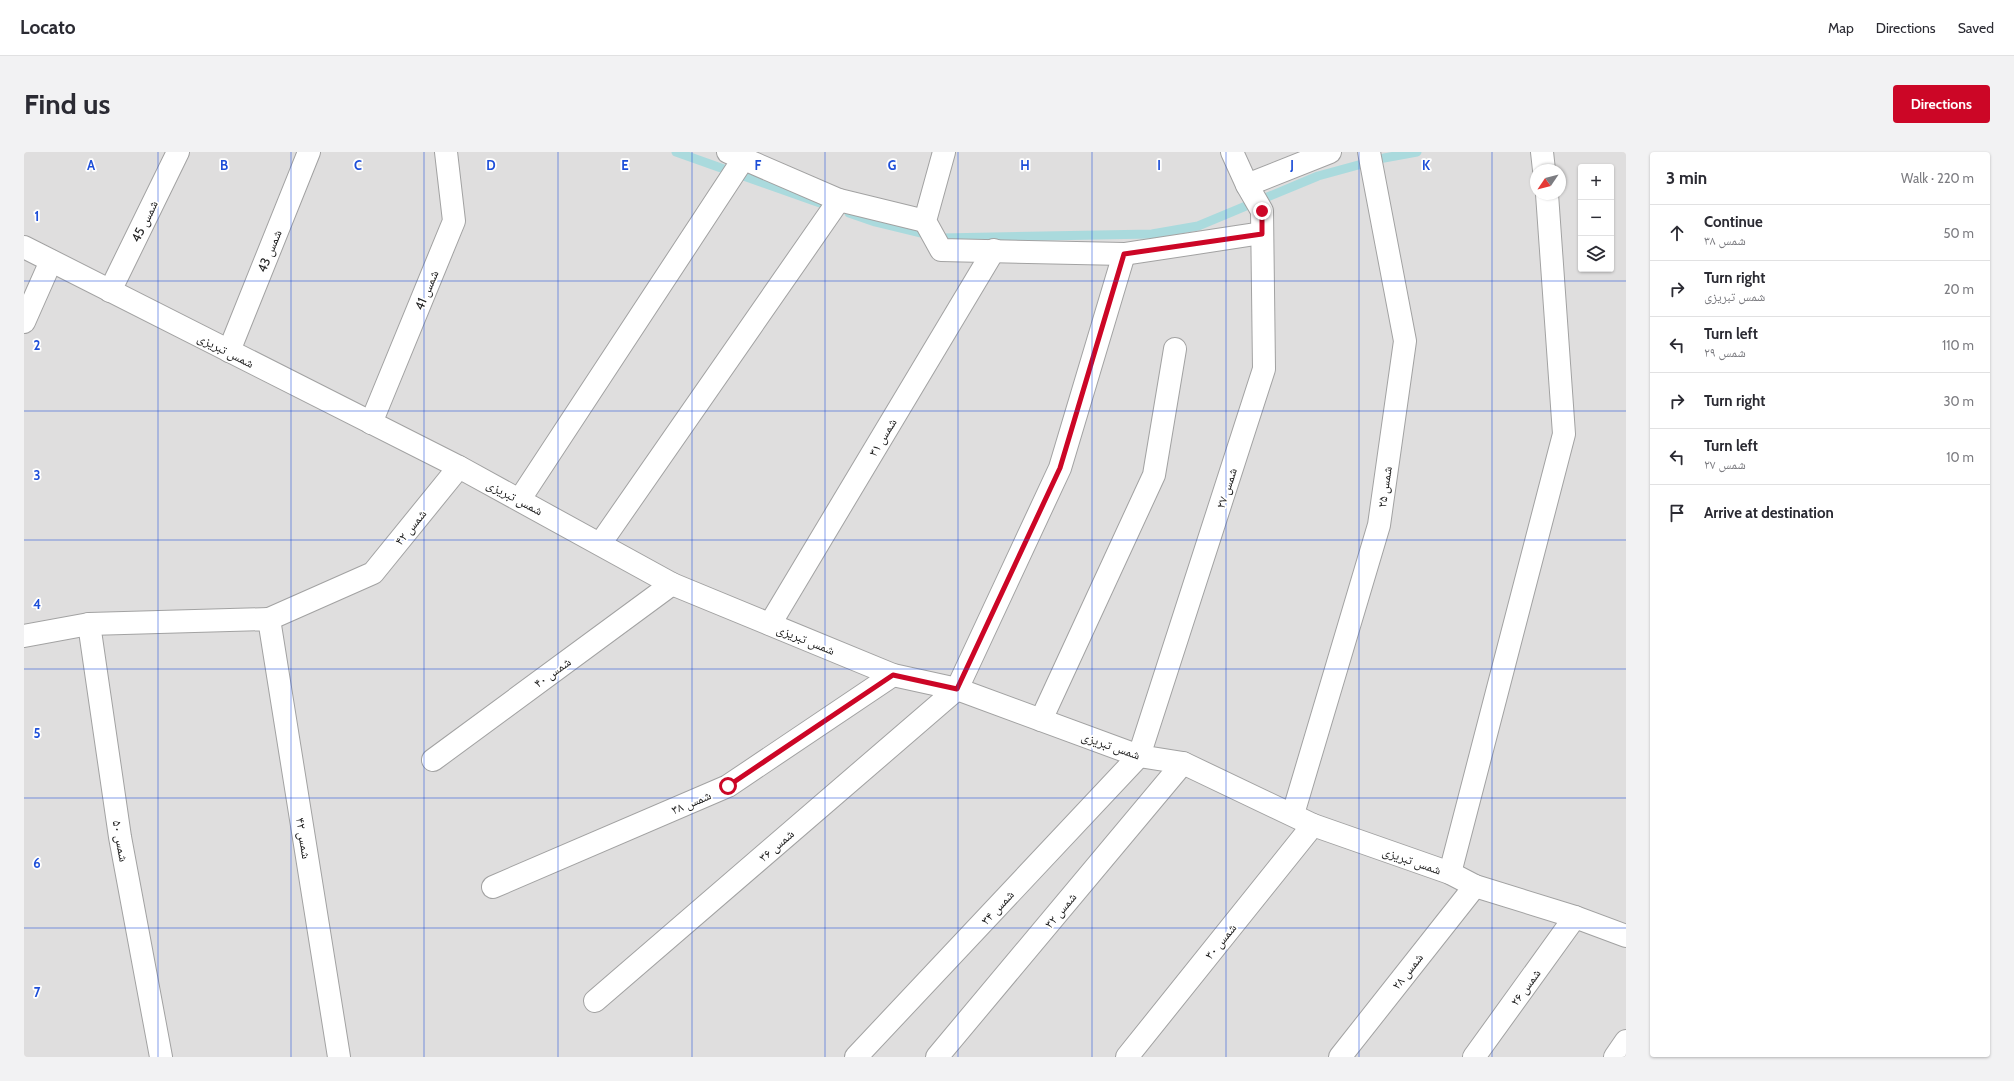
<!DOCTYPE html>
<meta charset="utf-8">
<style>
body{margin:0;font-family:Cabin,"Noto Naskh Arabic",sans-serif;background:#f2f2f3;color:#2b2b33}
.controls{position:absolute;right:12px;top:12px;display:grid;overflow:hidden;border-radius:4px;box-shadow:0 1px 3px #0004}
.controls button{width:36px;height:36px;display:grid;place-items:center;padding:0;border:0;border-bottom:1px solid #e1e1e2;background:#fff;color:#2b2b33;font:20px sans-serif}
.compass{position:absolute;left:1506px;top:12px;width:36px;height:36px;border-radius:50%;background:#fff;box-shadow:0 1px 3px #0004;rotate:235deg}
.stop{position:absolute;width:12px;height:12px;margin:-9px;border:3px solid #cc0626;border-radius:50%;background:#fff}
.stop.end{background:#cc0626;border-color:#fff;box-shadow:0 1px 4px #0008}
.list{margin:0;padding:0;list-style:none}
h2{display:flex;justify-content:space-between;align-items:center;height:52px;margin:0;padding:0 16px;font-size:17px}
h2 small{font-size:13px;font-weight:400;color:#7c7c81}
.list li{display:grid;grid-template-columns:26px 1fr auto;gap:12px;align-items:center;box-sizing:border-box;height:56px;padding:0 16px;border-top:1px solid #e1e1e2}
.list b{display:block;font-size:15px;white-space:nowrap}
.list p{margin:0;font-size:13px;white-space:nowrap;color:#7c7c81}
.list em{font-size:13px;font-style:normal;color:#7c7c81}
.icon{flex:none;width:22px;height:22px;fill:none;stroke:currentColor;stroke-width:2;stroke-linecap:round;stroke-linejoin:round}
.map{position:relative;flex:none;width:1602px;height:905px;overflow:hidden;border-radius:4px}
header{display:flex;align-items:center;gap:24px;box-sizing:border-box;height:56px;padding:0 20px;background:#fff;border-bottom:1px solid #e1e1e2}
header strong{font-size:19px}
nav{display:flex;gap:22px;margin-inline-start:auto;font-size:14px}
.intro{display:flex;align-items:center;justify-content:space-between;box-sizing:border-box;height:96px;padding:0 24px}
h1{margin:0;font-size:28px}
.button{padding:10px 18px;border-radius:4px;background:#cc0626;color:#fff;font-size:14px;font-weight:700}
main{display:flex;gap:24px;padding:0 24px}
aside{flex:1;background:#fff;border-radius:4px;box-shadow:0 1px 3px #0004}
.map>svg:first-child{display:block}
.residential{fill:#dfdede;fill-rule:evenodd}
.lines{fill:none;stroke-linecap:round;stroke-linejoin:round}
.stream{stroke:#aadadd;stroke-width:9}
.minor-casing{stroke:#a2a2a2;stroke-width:24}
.tertiary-casing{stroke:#a2a2a2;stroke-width:24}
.minor{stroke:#fff;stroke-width:22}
.tertiary{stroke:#fff;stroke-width:22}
.route{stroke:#cc0626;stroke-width:5}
.grid{fill:none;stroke:#1d4ed8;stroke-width:1;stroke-opacity:0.55}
.labels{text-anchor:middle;stroke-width:3.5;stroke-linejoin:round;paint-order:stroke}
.street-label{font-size:13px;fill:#212121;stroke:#fff}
.grid-label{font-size:13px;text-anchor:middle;font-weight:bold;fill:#1d4ed8;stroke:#fff;stroke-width:3.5;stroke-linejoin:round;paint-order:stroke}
</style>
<header>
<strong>Locato</strong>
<nav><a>Map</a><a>Directions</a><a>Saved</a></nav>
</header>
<div class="intro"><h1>Find us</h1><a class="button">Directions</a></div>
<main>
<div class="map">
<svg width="1602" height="905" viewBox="0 0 1602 905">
<rect width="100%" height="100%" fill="#f1ede8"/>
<path class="residential" d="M0,0H1602V905H0ZM1557,15H1587V117H1557ZM1512,18H1536V42H1512Z"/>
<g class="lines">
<g class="stream">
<polyline points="652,0 796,51"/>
<polyline points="825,61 851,70 917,86 1128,82 1174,74 1294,24 1360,6 1393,0"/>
</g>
<g class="minor-casing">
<g id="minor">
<polyline points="704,0 815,48 901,69"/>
<polyline points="920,0 901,69 917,98 1100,102 1238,81"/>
<polyline points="1518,0 1520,18"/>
<polyline points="1223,33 1306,0"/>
<polyline points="86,139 154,0"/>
<polyline points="0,170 27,109"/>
<polyline points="205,199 285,0"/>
<polyline points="347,271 430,69 422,0"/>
<polyline points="496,347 720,6 721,0"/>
<polyline points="576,392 815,48"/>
<polyline points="245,467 349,421 435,315"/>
<polyline points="65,472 96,685 137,905"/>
<polyline points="746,472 970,98"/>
<polyline points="0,484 65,472 245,467 315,905"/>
<polyline points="1017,568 1130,323 1151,197"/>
<polyline points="409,608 648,432"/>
<polyline points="1269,662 1355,373 1381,189 1345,0"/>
<polyline points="1426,721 1540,282 1523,42"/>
<polyline points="469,735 704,634 869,523"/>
<polyline points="571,849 933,537 1036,316 1100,102"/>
<polyline points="832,905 1115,604 1240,217 1238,59 1223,33 1208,0"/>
<polyline points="913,905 1159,611"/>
<polyline points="1103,905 1289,673"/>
<polyline points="1316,905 1451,734"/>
<polyline points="1450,905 1551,765"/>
<polyline points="1591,905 1602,889"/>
</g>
</g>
<g class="tertiary-casing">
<polyline id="tertiary" points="0,95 435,315 648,432 869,523 933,537 1115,604 1159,611 1289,673 1426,721 1451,734 1551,765 1602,784"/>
</g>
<use href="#minor" class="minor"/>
<use href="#tertiary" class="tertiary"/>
</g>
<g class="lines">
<polyline class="route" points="704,634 869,523 933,537 1036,316 1100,102 1238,82 1238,59"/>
</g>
<path class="grid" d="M134,0V905M267,0V905M400,0V905M534,0V905M668,0V905M801,0V905M934,0V905M1068,0V905M1202,0V905M1335,0V905M1468,0V905M0,129H1602M0,259H1602M0,388H1602M0,517H1602M0,646H1602M0,776H1602"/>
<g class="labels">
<g class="street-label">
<text transform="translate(120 69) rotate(-64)" y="5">شمس 45</text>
<text transform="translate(245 99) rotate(-68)" y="5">شمس 43</text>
<text transform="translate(402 138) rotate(-67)" y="5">شمس 41</text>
<text transform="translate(202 198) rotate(27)" y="5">شمس تبریزی</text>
<text transform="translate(858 285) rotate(-59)" y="5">شمس ۳۱</text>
<text transform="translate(1360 335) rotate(-82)" y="5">شمس ۲۵</text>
<text transform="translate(1202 336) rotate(-72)" y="5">شمس ۲۷</text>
<text transform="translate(491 345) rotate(28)" y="5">شمس تبریزی</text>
<text transform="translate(386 375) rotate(-51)" y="5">شمس ۴۲</text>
<text transform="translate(782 487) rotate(22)" y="5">شمس تبریزی</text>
<text transform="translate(528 520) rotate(-36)" y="5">شمس ۴۰</text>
<text transform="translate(1087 593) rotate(19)" y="5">شمس تبریزی</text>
<text transform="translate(667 650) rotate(-23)" y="5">شمس ۳۸</text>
<text transform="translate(280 686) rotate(81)" y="5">شمس ۴۲</text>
<text transform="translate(97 689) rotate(80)" y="5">شمس ۵۰</text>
<text transform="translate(752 693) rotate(-41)" y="5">شمس ۳۶</text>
<text transform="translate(1388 708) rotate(19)" y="5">شمس تبریزی</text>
<text transform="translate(973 755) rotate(-47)" y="5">شمس ۳۴</text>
<text transform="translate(1036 758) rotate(-50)" y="5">شمس ۳۲</text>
<text transform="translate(1196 789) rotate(-51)" y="5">شمس ۳۰</text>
<text transform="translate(1383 819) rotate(-52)" y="5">شمس ۲۸</text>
<text transform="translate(1501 835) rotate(-54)" y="5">شمس ۲۶</text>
</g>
</g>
<g class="grid-label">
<text x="67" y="18">A</text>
<text x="200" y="18">B</text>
<text x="334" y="18">C</text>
<text x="467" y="18">D</text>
<text x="601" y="18">E</text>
<text x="734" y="18">F</text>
<text x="868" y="18">G</text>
<text x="1001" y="18">H</text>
<text x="1135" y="18">I</text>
<text x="1268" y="18">J</text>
<text x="1402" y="18">K</text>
<text x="13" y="69">1</text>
<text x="13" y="198">2</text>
<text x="13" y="328">3</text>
<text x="13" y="457">4</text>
<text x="13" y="586">5</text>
<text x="13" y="716">6</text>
<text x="13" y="845">7</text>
</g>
</svg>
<div class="controls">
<button>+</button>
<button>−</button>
<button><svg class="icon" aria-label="layers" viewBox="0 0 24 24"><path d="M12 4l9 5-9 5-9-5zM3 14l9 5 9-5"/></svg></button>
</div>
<svg class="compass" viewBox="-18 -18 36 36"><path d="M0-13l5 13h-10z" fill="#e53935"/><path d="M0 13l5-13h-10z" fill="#7c7c81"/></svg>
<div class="stop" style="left:704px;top:634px"></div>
<div class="stop end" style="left:1238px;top:59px"></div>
</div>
<aside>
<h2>3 min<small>Walk · 220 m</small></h2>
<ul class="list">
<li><svg class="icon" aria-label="ahead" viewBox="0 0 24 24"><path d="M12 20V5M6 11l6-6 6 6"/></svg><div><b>Continue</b><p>شمس ۳۸</p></div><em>50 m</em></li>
<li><svg class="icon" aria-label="right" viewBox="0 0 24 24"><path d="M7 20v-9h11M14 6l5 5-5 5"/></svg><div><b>Turn right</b><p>شمس تبریزی</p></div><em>20 m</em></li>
<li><svg class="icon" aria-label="left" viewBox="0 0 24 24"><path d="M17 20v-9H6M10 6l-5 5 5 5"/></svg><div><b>Turn left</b><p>شمس ۲۹</p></div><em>110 m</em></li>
<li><svg class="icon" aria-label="right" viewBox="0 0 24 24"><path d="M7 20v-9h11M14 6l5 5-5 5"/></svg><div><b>Turn right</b></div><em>30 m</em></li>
<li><svg class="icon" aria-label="left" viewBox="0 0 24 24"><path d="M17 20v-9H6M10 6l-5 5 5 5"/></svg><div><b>Turn left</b><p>شمس ۲۷</p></div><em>10 m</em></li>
<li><svg class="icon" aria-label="arrive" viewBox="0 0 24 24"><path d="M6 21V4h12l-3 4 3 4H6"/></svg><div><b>Arrive at destination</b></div></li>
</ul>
</aside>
</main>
